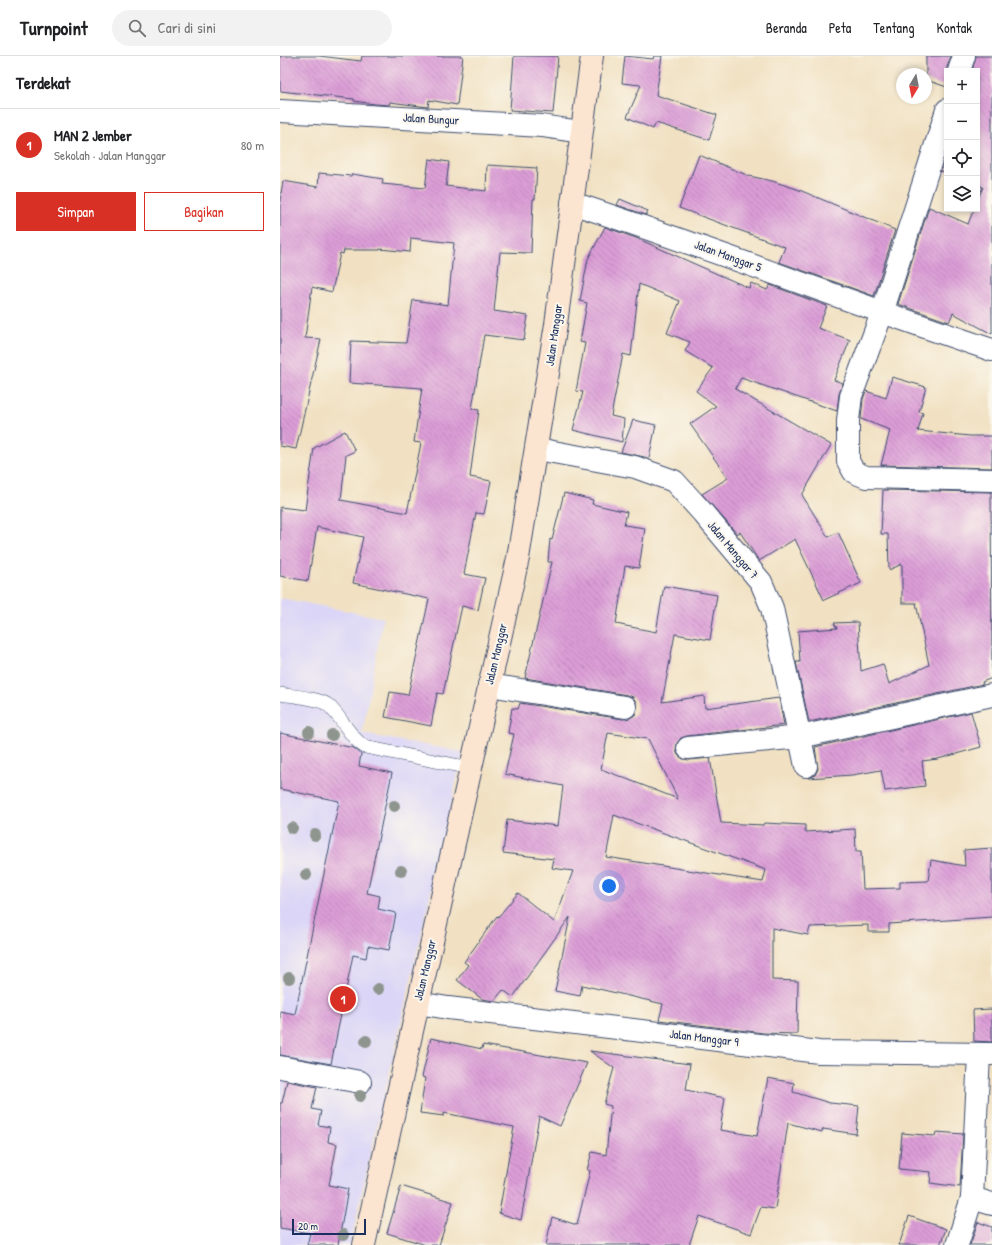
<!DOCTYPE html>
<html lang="id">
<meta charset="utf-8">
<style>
body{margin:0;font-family:"Patrick Hand",sans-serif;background:#f2f2f2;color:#202124}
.controls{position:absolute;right:12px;top:12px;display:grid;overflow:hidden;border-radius:0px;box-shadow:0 2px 6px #0003}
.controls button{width:36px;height:36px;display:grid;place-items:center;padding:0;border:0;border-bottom:1px solid #e0e0e0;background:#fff;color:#202124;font:20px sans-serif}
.compass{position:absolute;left:616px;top:12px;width:36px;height:36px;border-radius:50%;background:#fff;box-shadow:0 2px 6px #0003;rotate:190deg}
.scale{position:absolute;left:12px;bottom:10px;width:74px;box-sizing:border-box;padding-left:4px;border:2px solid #1b2f5e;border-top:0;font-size:11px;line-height:14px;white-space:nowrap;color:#1b2f5e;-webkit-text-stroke:3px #fbf7ec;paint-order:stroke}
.you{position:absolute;left:329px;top:830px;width:14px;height:14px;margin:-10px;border:3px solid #fff;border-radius:50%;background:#1a73e8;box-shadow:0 0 0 6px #1a73e833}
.badge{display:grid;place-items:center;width:26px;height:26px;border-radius:50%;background:#d93025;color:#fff;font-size:13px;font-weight:700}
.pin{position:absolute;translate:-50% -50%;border:2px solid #fff;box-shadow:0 1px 4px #0006}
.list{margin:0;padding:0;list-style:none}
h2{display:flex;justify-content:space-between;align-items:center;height:52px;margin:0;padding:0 16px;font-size:17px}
h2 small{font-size:13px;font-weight:400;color:#757577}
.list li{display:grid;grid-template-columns:26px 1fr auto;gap:12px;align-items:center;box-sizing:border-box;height:72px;padding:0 16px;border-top:1px solid #e0e0e0}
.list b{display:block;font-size:15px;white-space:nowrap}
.list p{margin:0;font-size:13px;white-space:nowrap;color:#757577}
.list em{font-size:13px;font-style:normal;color:#757577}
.actions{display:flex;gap:8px;padding:12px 16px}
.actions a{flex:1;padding:9px 0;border:1px solid #d93025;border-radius:0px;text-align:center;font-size:14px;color:#d93025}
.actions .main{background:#d93025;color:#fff}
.icon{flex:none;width:22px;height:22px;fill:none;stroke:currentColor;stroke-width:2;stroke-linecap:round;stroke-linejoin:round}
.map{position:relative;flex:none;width:712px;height:1189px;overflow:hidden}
header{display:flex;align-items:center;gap:24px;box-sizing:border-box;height:56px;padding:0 20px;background:#fff;border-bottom:1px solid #e0e0e0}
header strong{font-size:19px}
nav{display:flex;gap:22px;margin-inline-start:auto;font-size:14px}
.search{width:280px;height:36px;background:#f2f2f2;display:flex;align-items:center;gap:10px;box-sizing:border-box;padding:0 14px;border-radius:22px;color:#757577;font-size:15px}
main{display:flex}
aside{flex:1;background:#fff}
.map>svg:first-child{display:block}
.built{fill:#dbd6f7}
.building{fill:url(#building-back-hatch);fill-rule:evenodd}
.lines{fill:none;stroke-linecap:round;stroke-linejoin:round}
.service-casing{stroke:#3b4a6d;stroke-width:14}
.minor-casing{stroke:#3b4a6d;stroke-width:24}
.secondary-casing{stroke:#3b4a6d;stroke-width:24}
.service{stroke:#fff;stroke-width:13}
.minor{stroke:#fff;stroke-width:22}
.secondary{stroke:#fce5d0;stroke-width:22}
.tree{fill:#8e958e}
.labels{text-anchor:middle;stroke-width:4;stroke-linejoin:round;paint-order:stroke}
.street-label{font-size:12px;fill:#1b2f5e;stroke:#fbf7ec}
</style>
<header>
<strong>Turnpoint</strong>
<div class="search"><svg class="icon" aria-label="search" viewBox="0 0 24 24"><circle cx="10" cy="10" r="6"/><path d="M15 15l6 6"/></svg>Cari di sini</div>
<nav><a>Beranda</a><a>Peta</a><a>Tentang</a><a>Kontak</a></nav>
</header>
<main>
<aside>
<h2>Terdekat<small></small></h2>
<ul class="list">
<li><span class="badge">1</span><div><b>MAN 2 Jember</b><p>Sekolah · Jalan Manggar</p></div><em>80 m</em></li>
</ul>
<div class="actions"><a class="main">Simpan</a><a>Bagikan</a></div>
</aside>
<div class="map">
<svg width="712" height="1189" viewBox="0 0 712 1189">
<defs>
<pattern id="building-back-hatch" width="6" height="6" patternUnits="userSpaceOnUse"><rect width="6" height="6" fill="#dc9dd7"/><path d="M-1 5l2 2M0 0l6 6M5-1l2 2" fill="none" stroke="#b280b2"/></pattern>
</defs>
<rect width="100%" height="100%" fill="#fbf7ec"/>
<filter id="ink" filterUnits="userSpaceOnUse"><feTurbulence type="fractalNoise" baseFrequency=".025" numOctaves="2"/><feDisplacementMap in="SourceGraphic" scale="8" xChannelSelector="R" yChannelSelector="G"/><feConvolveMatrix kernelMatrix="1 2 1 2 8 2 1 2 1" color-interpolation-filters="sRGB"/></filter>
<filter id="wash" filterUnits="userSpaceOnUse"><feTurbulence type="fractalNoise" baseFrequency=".012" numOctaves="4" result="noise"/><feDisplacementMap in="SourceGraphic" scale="16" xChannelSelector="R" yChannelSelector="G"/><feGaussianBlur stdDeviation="0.9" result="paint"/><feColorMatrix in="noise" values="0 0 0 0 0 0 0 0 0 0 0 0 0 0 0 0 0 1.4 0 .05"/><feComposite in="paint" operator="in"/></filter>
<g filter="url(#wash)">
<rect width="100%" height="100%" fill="#f1e1c2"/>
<polygon class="built" points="0,542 103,562 82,678 183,696 70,1189 0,1189"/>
<g id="blocks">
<g class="building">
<polygon points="0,0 39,0 81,5 82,0 183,0 177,49 149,44 148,51 110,46 109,49 95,48 74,45 74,43 0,35"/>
<polygon points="234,0 278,0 273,57 230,54"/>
<polygon points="345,0 373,3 374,0 382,0 376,39 437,59 429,84 376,67 373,73 347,61 361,29 342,27"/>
<polygon points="646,0 671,0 667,11 667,31 646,24"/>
<polygon points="696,0 712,0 712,278 673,257 669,266 618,248 649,151 688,168 694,153 697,153 697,145 703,131 697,128 697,15 692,15"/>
<polygon points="667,95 667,117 661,115"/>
<polygon points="419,99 469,120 492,125 517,133 615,174 594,240 499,206 505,191 399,152"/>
<polygon points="149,103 169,106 166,130 206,135 207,109 257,112 255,143 253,143 251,197 220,196 214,255 248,260 244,284 204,279 192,353 199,354 190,421 211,425 204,458 196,457 184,518 205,522 198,554 182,550 163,638 157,637 151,670 105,661 110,636 128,639 149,543 73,527 83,481 37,471 28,525 0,520 0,451 25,454 34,392 65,375 75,395 66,399 61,444 127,457 141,387 134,386 142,332 69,327 71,285 126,287 133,244 168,249 174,187 131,182 130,196 100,193 100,194 64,194 63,198 60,197 52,236 32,231 25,282 41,283 16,393 0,390 0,144 3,125 38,131 39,117 71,120 72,118 103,123 102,128 145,132"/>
<polygon points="340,143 368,155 366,159 337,149"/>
<polygon points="325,171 356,182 469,232 471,227 487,234 490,229 547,250 538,272 570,284 554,324 563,327 559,338 557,355 461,322 455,333 551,389 522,439 548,481 558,476 581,527 544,544 515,483 479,505 460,476 457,478 422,438 448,422 410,368 436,350 416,335 433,312 405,295 410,286 387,277 400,245 359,228 351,300 343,298 331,360 344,363 342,386 293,374 303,336 296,335 305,287 300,286 307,247 300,245 308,203"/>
<polygon points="612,321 646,331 639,356 643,357 638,375 690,380 712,380 712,412 601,409 610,374 581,363 583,343 586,335 606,342"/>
<polygon points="353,364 376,369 369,402 341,396"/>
<polygon points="603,434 711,436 712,622 702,626 703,628 529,666 516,606 520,606 518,575 557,572 554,567 578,566 581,615 603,608 609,628 649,609 636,547 622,547 622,508 609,514 608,478 601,478"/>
<path d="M284,437L313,444L312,448L347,456L344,469L365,472L359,512L345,510L336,568L376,576L384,530L437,539L430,584L395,578L382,646L424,640L425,652L499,642L504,669L407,680L401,682L397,687L396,694L398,699L403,703L409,704L430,702L441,767L483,769L484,767L525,769V776L575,773L576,795H581L583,833L620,832V826L648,825L651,804L685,810L684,794L712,792V861L609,868V876H588V869L530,871L528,879L492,872V924L518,925L517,978L483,977L379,964L383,948L302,929L300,940L275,935L290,861L233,941L223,934L214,945L202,943L177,924L188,909L184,906L217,860L218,861L238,837L274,866L293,815L272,812L274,803L223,797L227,764L278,770L283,730L225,718L234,678L228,677L232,652L238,653L240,647L343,663L350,662L355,659L357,653L356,646L353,641L347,639L245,622L272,506H268L270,483L272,484ZM328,677L368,683L398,743L321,713ZM334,759L486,814L483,826L326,801Z"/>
<polygon points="691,656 701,691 658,703 642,705 645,730 605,735 601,714 572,719 528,722 535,719 538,713 535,691"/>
<polygon points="0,677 74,692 81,698 79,710 112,717 87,837 100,840 98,853 116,857 109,894 88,890 86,902 73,899 51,1008 0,999 0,955 15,958 59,745 0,733"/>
<polygon points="712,953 712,986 694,985 693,954"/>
<polygon points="151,982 202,993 203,989 307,1007 280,1070 259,1060 241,1164 219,1157 234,1071 164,1057 164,1060 140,1057 145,1022 142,1021"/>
<polygon points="310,995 410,1008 406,1034 445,1042 440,1074 477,1080 488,1022 514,1027 513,1036 550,1047 579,1050 576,1078 543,1073 542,1076 508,1067 495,1153 481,1151 471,1178 419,1160 409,1189 266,1189 272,1161 297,1169 310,1115 307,1114 312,1096 326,1099 331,1050 324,1048 334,1012"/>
<polygon points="7,1025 37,1031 32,1053 41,1055 38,1069 50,1071 48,1086 57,1088 49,1129 68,1133 58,1189 27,1189 30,1177 0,1172 0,1047 2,1047"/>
<polygon points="656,1076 683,1078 680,1131 650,1127 651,1116 619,1113 622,1077 655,1080"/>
<polygon points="121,1130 173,1146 159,1189 146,1189 107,1177"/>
<polygon points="629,1160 666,1173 660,1189 619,1189"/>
<polygon points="698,1166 712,1171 712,1189 690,1189"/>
</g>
</g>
</g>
<g filter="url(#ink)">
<use href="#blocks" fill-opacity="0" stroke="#3b4a6d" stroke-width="1"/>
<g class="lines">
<g class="service-casing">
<path id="service" d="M0,638C12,640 39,642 48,649C62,661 69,681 85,691L190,712"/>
</g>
<g class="minor-casing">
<g id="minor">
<polyline points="679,15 684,0"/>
<polyline points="667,54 602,257 571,340 568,364 568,405 574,416 586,421 712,424"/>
<polyline points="0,55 262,70 301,76"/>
<path d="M292,147C433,193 571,247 712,294"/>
<polyline points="257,393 355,411 394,425 423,457 481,526 492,552 526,710"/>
<polyline points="209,629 345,651"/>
<polyline points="408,692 520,681 712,639"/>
<polyline points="138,947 168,952 539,996 712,998"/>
<polyline points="0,1011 80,1026"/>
<polyline points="692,1142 712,1148"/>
<polyline points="677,1189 692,1142 699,999"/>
</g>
</g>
<g class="secondary-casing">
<polyline id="secondary" points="84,1189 238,502 276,268 312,0"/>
</g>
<use href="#service" class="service"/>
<use href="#minor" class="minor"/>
<use href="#secondary" class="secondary"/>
</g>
<g class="tree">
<circle cx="29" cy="676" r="6"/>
<circle cx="52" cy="679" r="6"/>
<circle cx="114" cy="750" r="6"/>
<circle cx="12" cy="772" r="6"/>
<circle cx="35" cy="779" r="6"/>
<circle cx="121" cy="815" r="6"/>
<circle cx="26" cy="819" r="6"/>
<circle cx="9" cy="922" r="6"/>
<circle cx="98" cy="933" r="6"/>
<circle cx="86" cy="985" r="6"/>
<circle cx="80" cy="1040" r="6"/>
<circle cx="63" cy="1179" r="6"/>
</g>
</g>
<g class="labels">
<g class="street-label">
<text transform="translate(151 63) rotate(3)" y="4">Jalan Bungur</text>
<text transform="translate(448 200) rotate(20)" y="4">Jalan Manggar 5</text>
<text transform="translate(274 279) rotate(-82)" y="4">Jalan Manggar</text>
<text transform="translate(453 494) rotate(50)" y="4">Jalan Manggar 7</text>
<text transform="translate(216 598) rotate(-77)" y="4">Jalan Manggar</text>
<text transform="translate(145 914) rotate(-77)" y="4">Jalan Manggar</text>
<text transform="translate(424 982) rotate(7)" y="4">Jalan Manggar 9</text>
</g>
</g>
</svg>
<div class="controls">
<button>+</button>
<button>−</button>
<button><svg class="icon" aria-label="locate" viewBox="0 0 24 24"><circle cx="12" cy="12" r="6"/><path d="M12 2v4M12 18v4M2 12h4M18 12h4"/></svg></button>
<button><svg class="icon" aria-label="layers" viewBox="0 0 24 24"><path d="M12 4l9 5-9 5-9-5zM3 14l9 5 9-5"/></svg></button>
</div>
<svg class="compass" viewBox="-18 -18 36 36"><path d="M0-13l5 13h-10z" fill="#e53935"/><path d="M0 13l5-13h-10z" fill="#757577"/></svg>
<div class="scale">20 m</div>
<div class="you"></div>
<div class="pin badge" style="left:63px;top:943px">1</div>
</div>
</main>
